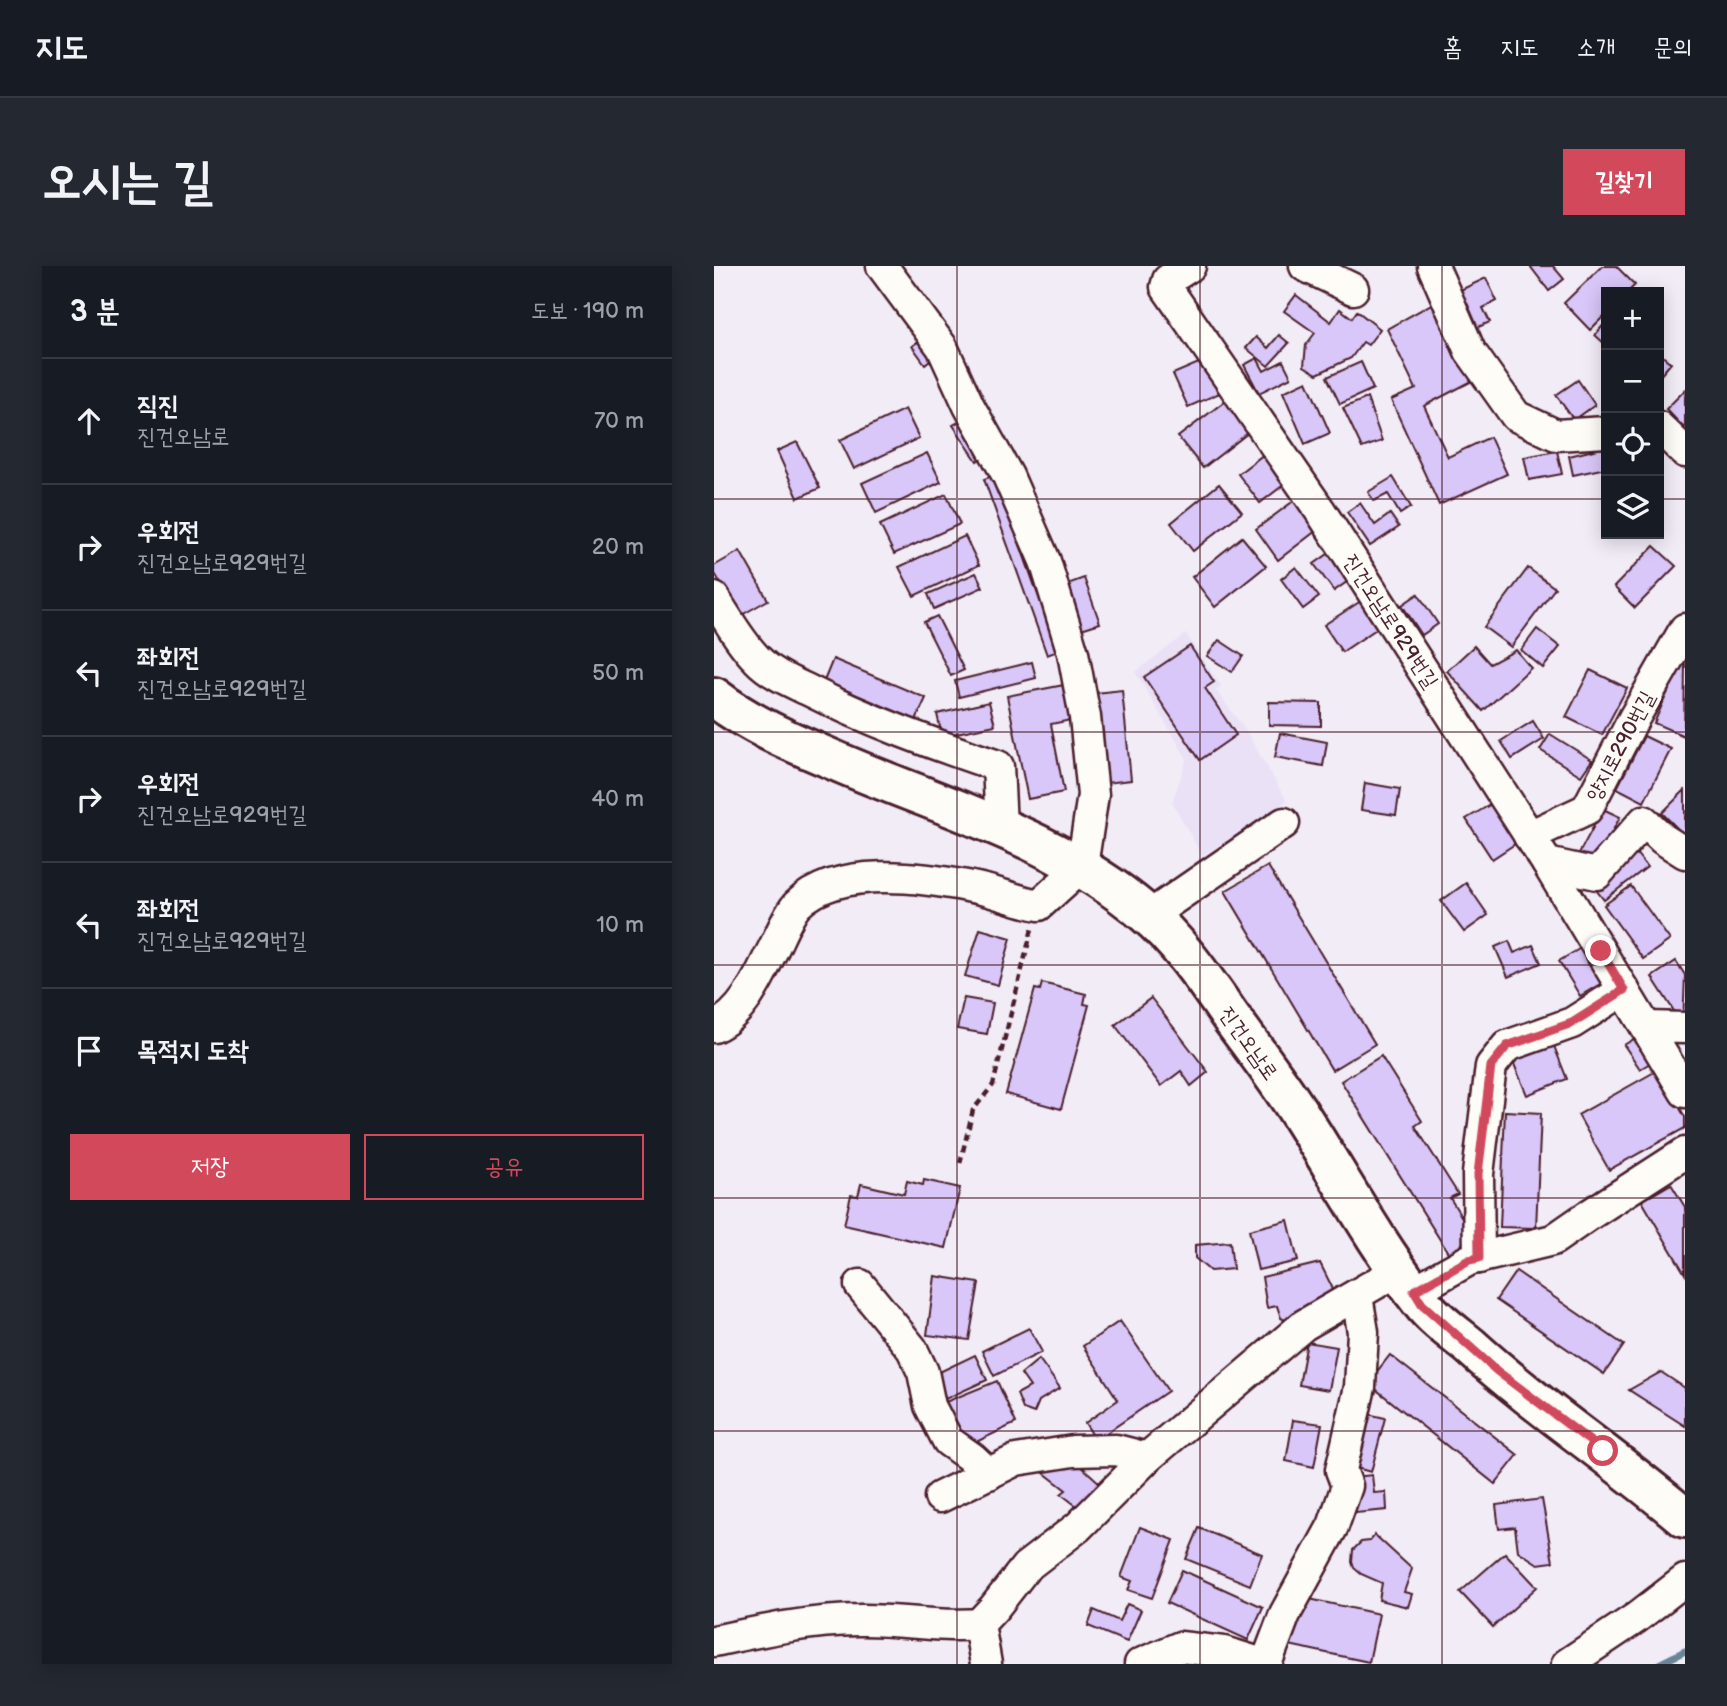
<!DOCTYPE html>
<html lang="ko">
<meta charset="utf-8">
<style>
body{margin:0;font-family:"Balsamiq Sans","Poor Story",sans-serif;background:#242831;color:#f1f3f6}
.controls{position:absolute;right:21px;top:21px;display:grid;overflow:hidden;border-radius:0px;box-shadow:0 4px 18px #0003}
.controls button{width:63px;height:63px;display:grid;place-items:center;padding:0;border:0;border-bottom:2px solid #363941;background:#171b24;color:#f1f3f6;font:35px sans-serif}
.stop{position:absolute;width:21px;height:21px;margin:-16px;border:5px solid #d1495b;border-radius:50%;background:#fff}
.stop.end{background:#d1495b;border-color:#fff;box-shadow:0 2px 7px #0008}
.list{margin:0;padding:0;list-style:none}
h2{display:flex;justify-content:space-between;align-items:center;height:91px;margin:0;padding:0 28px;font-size:30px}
h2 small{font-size:23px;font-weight:400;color:#9ea1a6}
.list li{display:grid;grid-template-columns:46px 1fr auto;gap:21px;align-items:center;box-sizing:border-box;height:126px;padding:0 28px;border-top:2px solid #363941}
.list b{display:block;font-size:26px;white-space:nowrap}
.list p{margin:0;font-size:23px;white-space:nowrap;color:#9ea1a6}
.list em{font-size:23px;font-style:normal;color:#9ea1a6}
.actions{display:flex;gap:14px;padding:21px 28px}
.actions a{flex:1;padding:16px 0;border:2px solid #d1495b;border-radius:0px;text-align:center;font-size:24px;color:#d1495b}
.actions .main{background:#d1495b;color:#fff}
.icon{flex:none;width:38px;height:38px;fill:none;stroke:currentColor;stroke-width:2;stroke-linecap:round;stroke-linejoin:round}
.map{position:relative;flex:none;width:971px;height:1398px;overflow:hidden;border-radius:0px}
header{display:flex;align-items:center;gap:42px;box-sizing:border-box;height:98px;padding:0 35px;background:#171b24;border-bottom:2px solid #363941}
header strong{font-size:33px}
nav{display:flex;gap:38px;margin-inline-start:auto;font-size:24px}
.intro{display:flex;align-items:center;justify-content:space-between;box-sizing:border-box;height:168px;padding:0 42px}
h1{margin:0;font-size:49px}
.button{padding:18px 32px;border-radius:0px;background:#d1495b;color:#fff;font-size:24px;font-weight:700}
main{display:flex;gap:42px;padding:0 42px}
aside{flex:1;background:#171b24;border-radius:0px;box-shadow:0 4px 18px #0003}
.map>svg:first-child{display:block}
.built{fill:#eae1f7}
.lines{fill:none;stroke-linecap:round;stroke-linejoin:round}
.stream{stroke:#6a8597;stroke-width:7}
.building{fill:#d8c7f8;stroke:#4a1f2b;stroke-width:2}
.minor-casing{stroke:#4a1f2b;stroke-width:35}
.major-casing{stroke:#4a1f2b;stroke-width:44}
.path{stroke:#4a1f2b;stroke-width:4.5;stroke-dasharray:7 5;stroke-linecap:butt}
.minor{stroke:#fdfcf7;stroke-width:30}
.major{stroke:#fdfcf7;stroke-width:38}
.route{stroke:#d1495b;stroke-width:9}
.grid{fill:none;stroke:#4a1f2b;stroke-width:2;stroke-opacity:0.55}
.labels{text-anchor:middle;stroke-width:7;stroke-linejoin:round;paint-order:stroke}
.street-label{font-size:21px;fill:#4a1f2b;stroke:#fdfcf7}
</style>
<header>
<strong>지도</strong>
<nav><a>홈</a><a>지도</a><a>소개</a><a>문의</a></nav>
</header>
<div class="intro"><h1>오시는 길</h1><a class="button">길찾기</a></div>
<main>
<aside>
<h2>3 분<small>도보 · 190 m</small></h2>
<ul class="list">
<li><svg class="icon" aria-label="ahead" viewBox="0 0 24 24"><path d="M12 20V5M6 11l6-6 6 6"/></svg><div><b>직진</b><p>진건오남로</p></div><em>70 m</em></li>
<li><svg class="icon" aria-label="right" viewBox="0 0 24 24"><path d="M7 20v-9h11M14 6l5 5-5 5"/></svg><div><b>우회전</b><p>진건오남로929번길</p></div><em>20 m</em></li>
<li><svg class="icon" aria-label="left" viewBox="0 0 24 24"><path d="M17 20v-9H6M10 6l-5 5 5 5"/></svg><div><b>좌회전</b><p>진건오남로929번길</p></div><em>50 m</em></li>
<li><svg class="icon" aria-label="right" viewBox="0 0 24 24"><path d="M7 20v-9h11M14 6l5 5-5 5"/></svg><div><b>우회전</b><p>진건오남로929번길</p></div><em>40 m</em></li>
<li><svg class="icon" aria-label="left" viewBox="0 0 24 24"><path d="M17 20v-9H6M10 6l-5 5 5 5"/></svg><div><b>좌회전</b><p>진건오남로929번길</p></div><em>10 m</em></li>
<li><svg class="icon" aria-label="arrive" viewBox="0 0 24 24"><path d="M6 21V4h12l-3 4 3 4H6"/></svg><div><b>목적지 도착</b></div></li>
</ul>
<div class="actions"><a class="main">저장</a><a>공유</a></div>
</aside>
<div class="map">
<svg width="971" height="1398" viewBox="0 0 971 1398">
<rect width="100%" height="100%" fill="#f2ecf7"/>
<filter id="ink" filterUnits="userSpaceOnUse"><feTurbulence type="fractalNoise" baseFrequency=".0143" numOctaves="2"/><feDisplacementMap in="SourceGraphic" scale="14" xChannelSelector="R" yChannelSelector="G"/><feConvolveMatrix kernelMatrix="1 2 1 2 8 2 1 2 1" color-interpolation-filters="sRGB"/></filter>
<g filter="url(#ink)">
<polygon class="built" points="472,368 507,420 502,424 532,465 573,535 488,590 458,536 473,493 421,406"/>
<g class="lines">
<polyline class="stream" points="945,1398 971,1385"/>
</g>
<g class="building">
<polygon points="816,0 839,0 850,13 835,25"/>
<polygon points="888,0 902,0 921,19 914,26 892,26 892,48 876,64 850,37"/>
<polygon points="772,12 783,35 769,42 776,56 760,63 742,26"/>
<polygon points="582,29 617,56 626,43 638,52 643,45 666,63 654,79 649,76 637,92 603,108 590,100 592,79 601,67 570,45"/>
<polygon points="723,35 762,113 710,140 734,191 776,171 793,208 725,239 677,134 702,123 673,63"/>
<polygon points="892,56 892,79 881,69"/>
<polygon points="565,69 575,77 554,100 532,82 542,71 554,82"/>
<polygon points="209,72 222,89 211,98 198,80"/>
<polygon points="945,87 957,97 945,111"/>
<polygon points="543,92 550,105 569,95 577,111 545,127 530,99"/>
<polygon points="494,93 508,126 474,141 459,108"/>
<polygon points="647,96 659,123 626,138 613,111"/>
<polygon points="864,114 881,139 860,154 842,129"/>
<polygon points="593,115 616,167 591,178 569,126"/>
<polygon points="971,124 971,163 952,143"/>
<polygon points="515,132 539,163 489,202 464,171"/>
<polygon points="653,132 668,175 648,182 629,142"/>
<polygon points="191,143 205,172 140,203 126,174"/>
<polygon points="248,154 272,189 263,195 239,159"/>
<polygon points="83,176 106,222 84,232 63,185"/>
<polygon points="892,181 892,202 859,209 855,190"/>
<polygon points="554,185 576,214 546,237 524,208"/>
<polygon points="843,185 848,208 815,214 810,191"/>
<polygon points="213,187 227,216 162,247 148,217"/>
<polygon points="281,209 344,385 333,389 270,213"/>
<polygon points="679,211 697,241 686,248 674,228 660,235 654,226"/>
<polygon points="505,218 528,246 479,285 457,257"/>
<polygon points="232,228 246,258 180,288 166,259"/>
<polygon points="585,231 607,261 564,294 542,263"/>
<polygon points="646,237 661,259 676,248 685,261 656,280 633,246"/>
<polygon points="251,270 265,299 200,330 185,301"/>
<polygon points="528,271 552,300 501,341 478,311"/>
<polygon points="940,280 962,300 921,342 900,321"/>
<polygon points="624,281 644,308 620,325 600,298"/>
<polygon points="26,285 54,334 26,350 0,306 0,300"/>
<polygon points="582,301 605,331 589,343 567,313"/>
<polygon points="814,302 841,322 797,381 770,361"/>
<polygon points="262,307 269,321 220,343 214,328"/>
<polygon points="370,312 386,357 364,364 348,320"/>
<polygon points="704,328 724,358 708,369 688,339"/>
<polygon points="656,329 674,355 628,386 610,359"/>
<polygon points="223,350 250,404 237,410 210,356"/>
<polygon points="823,363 846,381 829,402 807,384"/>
<polygon points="505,374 529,390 518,406 493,390"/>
<polygon points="476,380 500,416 491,422 522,469 486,494 430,411"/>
<polygon points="760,380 776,398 802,384 817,402 769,445 733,405"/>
<polygon points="119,393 212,432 202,454 110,415"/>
<polygon points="318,396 322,412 245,431 241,415"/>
<polygon points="967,396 971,398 970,470 940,457"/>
<polygon points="876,404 913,422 888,469 852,451"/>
<polygon points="350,419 357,454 337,458 350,526 314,533 293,430"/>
<polygon points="408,424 417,514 392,517 382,427"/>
<polygon points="275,436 281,459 228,470 223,448"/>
<polygon points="555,436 607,437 607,460 555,459"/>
<polygon points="819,455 830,473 798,493 787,475"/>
<polygon points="566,467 613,476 609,500 561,491"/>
<polygon points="836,468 878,494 867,510 826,484"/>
<polygon points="930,470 957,483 930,536 903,522"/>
<polygon points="651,517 686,523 682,549 647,544"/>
<polygon points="971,524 971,570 948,547"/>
<polygon points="779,537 804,576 778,593 752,553"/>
<polygon points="889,543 906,551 880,600 863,591"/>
<polygon points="922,587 933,601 890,634 879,620"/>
<polygon points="554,600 661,778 618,804 511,625"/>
<polygon points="752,617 774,649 750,666 727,635"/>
<polygon points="917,620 956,674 929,693 890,639"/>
<polygon points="266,663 297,672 284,719 251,710"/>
<polygon points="795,675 800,687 819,679 827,697 794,711 781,681"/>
<polygon points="870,680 891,715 866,730 845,695"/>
<polygon points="962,695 971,709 969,759 938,711"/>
<polygon points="328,717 372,728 370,738 375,739 347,843 292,828 321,723 326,724"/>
<polygon points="250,732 279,737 273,768 243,763"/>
<polygon points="437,732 494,806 477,820 467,805 447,820 401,759"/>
<polygon points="933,765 948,790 926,803 910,779"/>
<polygon points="838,775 853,813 813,829 797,791"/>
<polygon points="667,790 708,855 701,860 744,928 736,932 755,963 747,980 735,988 627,815"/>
<polygon points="944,804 971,851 971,862 895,904 864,849"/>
<polygon points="791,845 827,847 822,962 786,961"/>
<polygon points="210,914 246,922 232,982 130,959 137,929 144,930 147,918 190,928 193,915 209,919"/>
<polygon points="957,918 971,941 971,1008 928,935"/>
<polygon points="574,954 584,995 544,1004 535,964"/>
<polygon points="516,976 519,1003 496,1005 481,992 481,979"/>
<polygon points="606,997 618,1021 615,1031 571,1054 567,1052 563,1040 553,1042 548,1011"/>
<polygon points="802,1005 910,1079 890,1108 782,1034"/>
<polygon points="221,1010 265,1017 255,1074 213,1069"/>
<polygon points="406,1055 454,1125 382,1174 371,1157 404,1134 369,1080"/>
<polygon points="315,1062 328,1086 280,1110 268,1085"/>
<polygon points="593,1076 623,1081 615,1124 585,1119"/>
<polygon points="261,1089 273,1114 229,1134 217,1110"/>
<polygon points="676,1089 804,1189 781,1218 654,1117"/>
<polygon points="325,1093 346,1122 325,1135 320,1147 309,1143 303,1128 316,1121 307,1108"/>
<polygon points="947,1106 971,1122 971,1160 915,1124"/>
<polygon points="283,1115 302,1157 258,1178 253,1169 243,1173 224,1139"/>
<polygon points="645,1146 671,1152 657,1206 631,1199"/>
<polygon points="579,1154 608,1158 600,1201 572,1195"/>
<polygon points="366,1199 388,1219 368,1244 347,1228 352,1224 330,1207 335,1200"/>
<polygon points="658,1209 660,1227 672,1226 673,1244 642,1247 641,1211"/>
<polygon points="828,1233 839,1296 824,1298 804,1285 801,1261 785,1263 782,1239"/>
<polygon points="426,1261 460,1274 438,1332 414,1324 418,1315 407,1311"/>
<polygon points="485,1262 548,1288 536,1319 472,1293"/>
<polygon points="661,1269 698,1303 690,1326 698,1328 694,1341 665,1334 668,1317 647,1308 640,1302 638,1296 639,1284 647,1276 656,1275"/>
<polygon points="791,1287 823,1321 779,1361 746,1326"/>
<polygon points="468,1304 549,1341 534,1374 453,1337"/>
<polygon points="586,1331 665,1348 655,1396 575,1379"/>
<polygon points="413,1338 427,1344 413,1376 374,1360 380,1344 405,1355"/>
</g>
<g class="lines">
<g class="minor-casing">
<g id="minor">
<polyline points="476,0 454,14 452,21 607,246 833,597 971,826"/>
<polyline points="591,0 639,23"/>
<polyline points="719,0 756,85 802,150 842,169 892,166"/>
<polyline points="945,161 971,186"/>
<path d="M0,332C13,352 26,376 43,393C56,407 77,416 94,424C155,455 219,478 284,500L287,560"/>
<polyline points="815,570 873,543 920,452 971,363"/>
<polyline points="833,597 883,608 930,555 949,573 971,587"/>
<polyline points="435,650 570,557"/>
<path d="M0,761C27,749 43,716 55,691C63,677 73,650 83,639C123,599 208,611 258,621C281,625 302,635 325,639L368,600L379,529L371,451L359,387L331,295L294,210L255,140L228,81L168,0"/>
<polyline points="933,761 971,762"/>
<polyline points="765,992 764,908 777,800 793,780 858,757 910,724"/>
<polyline points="146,1019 198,1083 209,1106 216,1140 234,1175 258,1192 275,1208"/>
<polyline points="700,1025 755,994 839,974 875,949 971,887"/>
<polyline points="226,1231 302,1194 359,1185 402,1184 433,1192"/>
<polyline points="265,1358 272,1398"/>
<path d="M0,1375C47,1365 98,1354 145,1354C186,1353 225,1362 265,1358L280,1342L312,1301L364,1261L433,1192L590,1059L685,1004"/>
<polyline points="426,1398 466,1381 510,1386 549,1398"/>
<polyline points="552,1398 571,1348 619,1260 633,1220 627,1204 646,1121 649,1066 643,1030"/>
<polyline points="853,1398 922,1352 971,1314"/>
</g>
</g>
<g class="major-casing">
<path id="major" d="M0,431C35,458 75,475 115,492C223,540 340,569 431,647C466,676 492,716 518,753C540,783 563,813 583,844C624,908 661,976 707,1036C720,1053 740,1067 756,1080C824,1142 901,1192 971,1252"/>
</g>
<polyline class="path" points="246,897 259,844 279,819 318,663"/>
<use href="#minor" class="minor"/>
<use href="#major" class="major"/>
</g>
</g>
<g class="lines" filter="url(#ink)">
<polyline class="route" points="887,685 910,724 858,757 793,780 777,800 764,908 765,992 755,994 700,1025 708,1038 783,1105 889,1185"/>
</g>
<path class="grid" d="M243,0V1398M486,0V1398M728,0V1398M0,233H892M945,233H971M0,466H971M0,699H971M0,932H971M0,1165H971"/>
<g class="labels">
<g class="street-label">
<text transform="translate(677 355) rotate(57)" y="7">진건오남로929번길</text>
<text transform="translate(906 480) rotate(-62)" y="7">양지로290번길</text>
<text transform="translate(535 777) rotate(55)" y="7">진건오남로</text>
</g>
</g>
</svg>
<div class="controls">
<button>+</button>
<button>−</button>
<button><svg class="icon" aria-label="locate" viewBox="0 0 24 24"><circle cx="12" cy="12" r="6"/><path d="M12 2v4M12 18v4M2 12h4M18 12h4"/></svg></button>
<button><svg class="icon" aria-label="layers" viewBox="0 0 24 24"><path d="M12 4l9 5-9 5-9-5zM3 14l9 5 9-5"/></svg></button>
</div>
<div class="stop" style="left:889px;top:1185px"></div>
<div class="stop end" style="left:887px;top:685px"></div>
</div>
</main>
